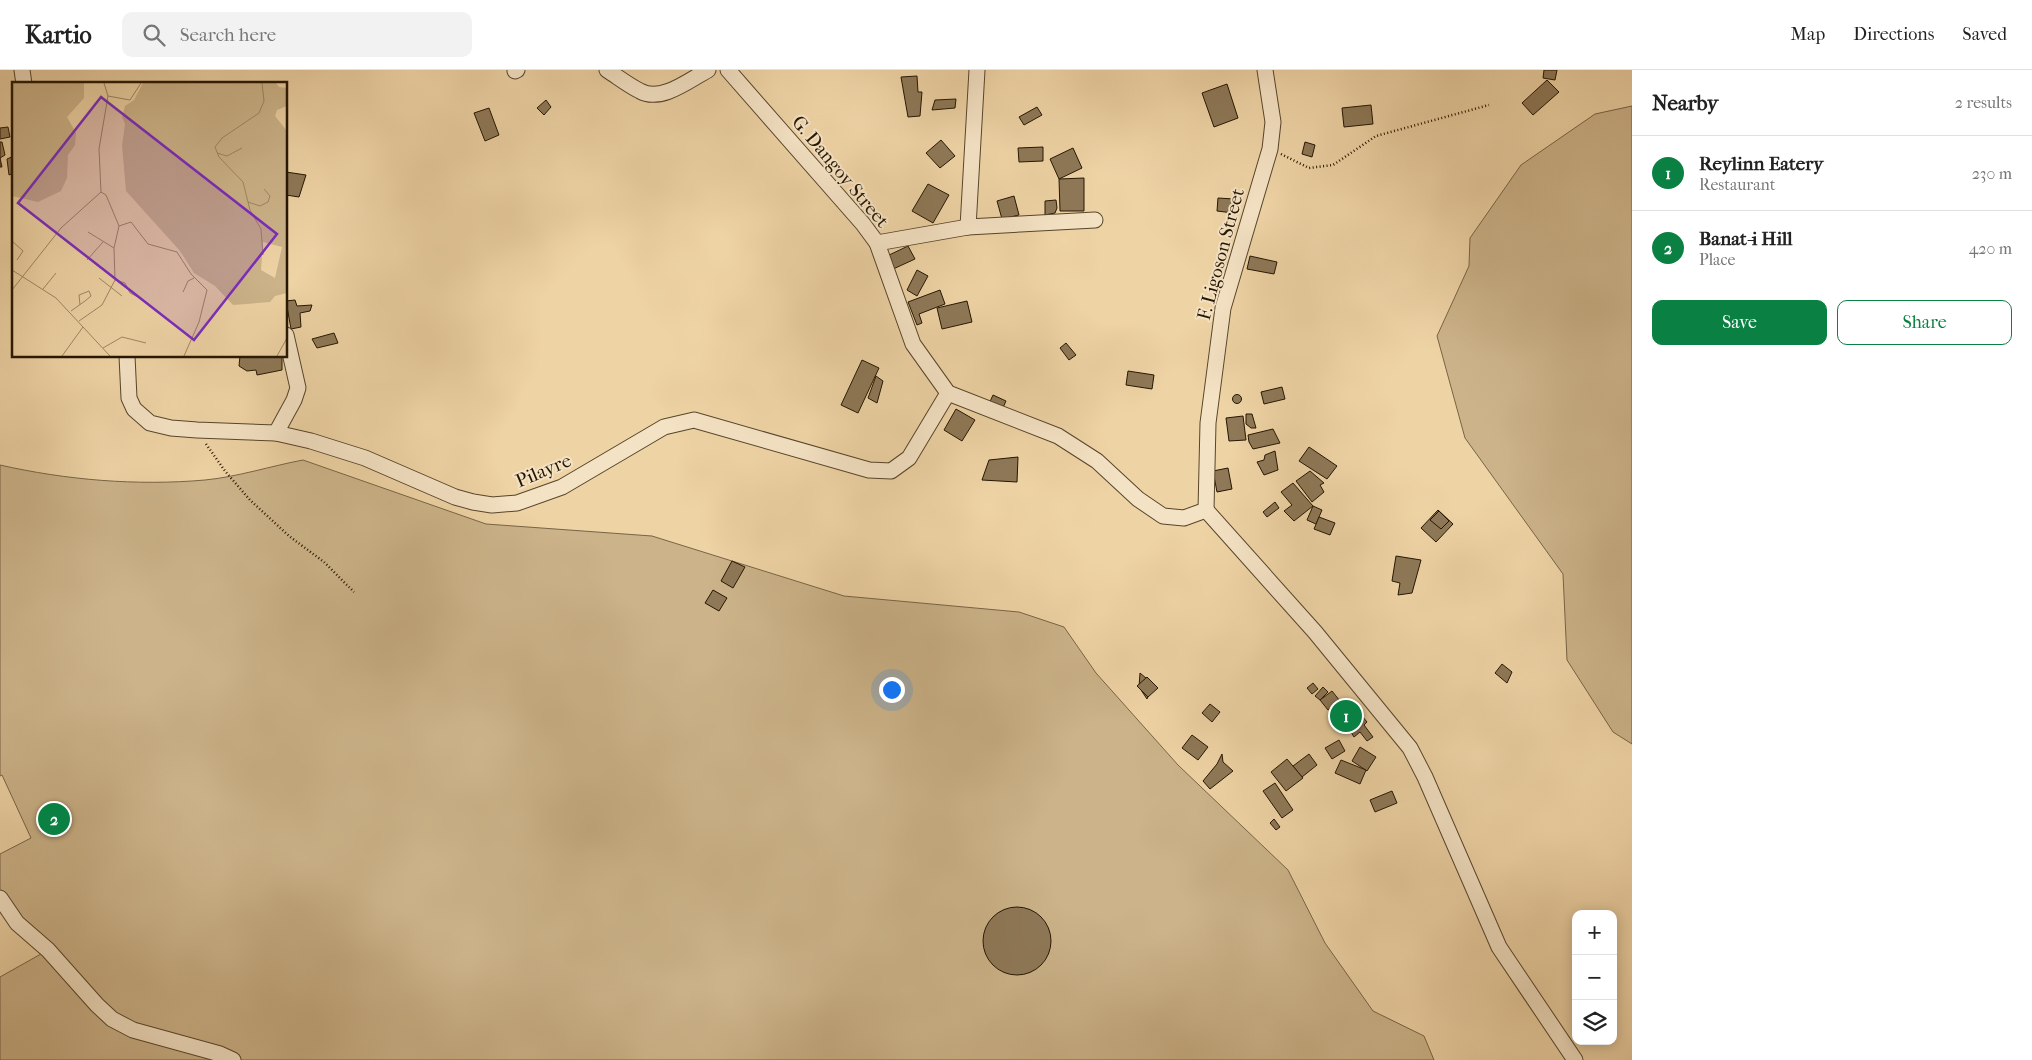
<!DOCTYPE html>
<meta charset="utf-8">
<style>
body{margin:0;font-family:"IM FELL French Canon",serif;background:#f2f2f2;color:#222}
.controls{position:absolute;right:15px;bottom:15px;display:grid;overflow:hidden;border-radius:10px;box-shadow:0 2px 12px #0003}
.controls button{width:45px;height:45px;display:grid;place-items:center;padding:0;border:0;border-bottom:1px solid #e0e0e0;background:#fff;color:#222;font:25px sans-serif}
.you{position:absolute;left:891px;top:619px;width:18px;height:18px;margin:-12px;border:4px solid #fff;border-radius:50%;background:#1a73e8;box-shadow:0 0 0 8px #1a73e833}
.badge{display:grid;place-items:center;width:32px;height:32px;border-radius:50%;background:#0b8043;color:#fff;font-size:16px;font-weight:700}
.pin{position:absolute;translate:-50% -50%;border:2px solid #fff;box-shadow:0 1px 5px #0006}
.list{margin:0;padding:0;list-style:none}
h2{display:flex;justify-content:space-between;align-items:center;height:65px;margin:0;padding:0 20px;font-size:21px}
h2 small{font-size:16px;font-weight:400;color:#767676}
.list li{display:grid;grid-template-columns:32px 1fr auto;gap:15px;align-items:center;box-sizing:border-box;height:75px;padding:0 20px;border-top:1px solid #e0e0e0}
.list b{display:block;font-size:19px;white-space:nowrap}
.list p{margin:0;font-size:16px;white-space:nowrap;color:#767676}
.list em{font-size:16px;font-style:normal;color:#767676}
.actions{display:flex;gap:10px;padding:15px 20px}
.actions a{flex:1;padding:11px 0;border:1px solid #0b8043;border-radius:10px;text-align:center;font-size:18px;color:#0b8043}
.actions .main{background:#0b8043;color:#fff}
.icon{flex:none;width:28px;height:28px;fill:none;stroke:currentColor;stroke-width:2;stroke-linecap:round;stroke-linejoin:round}
.map{position:relative;flex:none;width:1632px;height:990px;overflow:hidden}
header{display:flex;align-items:center;gap:30px;box-sizing:border-box;height:70px;padding:0 25px;background:#fff;border-bottom:1px solid #e0e0e0}
header strong{font-size:24px}
nav{display:flex;gap:28px;margin-inline-start:auto;font-size:18px}
.search{width:350px;height:45px;background:#f2f2f2;display:flex;align-items:center;gap:12px;box-sizing:border-box;padding:0 18px;border-radius:10px;color:#767676;font-size:19px}
main{display:flex}
aside{flex:1;background:#fff}
.map>svg:first-child{display:block}
.green{fill:#ccb389;stroke:#786446}
.building{fill:#8e7857;stroke:#251602}
.lines{fill:none;stroke-linecap:round;stroke-linejoin:round}
.minor-casing{stroke:#57452b;stroke-width:17}
.path{stroke:#251602;stroke-width:2.5;stroke-dasharray:1 2.5;stroke-linecap:butt}
.minor{stroke:#f4e2c4;stroke-width:15}
.labels{text-anchor:middle;stroke-width:4;stroke-linejoin:round;paint-order:stroke}
.street-label{font-size:19px;fill:#251602;stroke:#f4e2c4}
.inset-road{fill:none;stroke:#9e8764;stroke-width:1}
.view{fill:#7b2cbf;fill-opacity:0.15;stroke:#7b2cbf;stroke-width:2.5}
.inset-edge{fill:none;stroke:#251602;stroke-width:2.5}
</style>
<header>
<strong>Kartio</strong>
<div class="search"><svg class="icon" aria-label="search" viewBox="0 0 24 24"><circle cx="10" cy="10" r="6"/><path d="M15 15l6 6"/></svg>Search here</div>
<nav><a>Map</a><a>Directions</a><a>Saved</a></nav>
</header>
<main>
<div class="map">
<svg width="1632" height="990" viewBox="0 0 1632 990">
<rect width="100%" height="100%" fill="#eed3a5"/>
<filter id="stains"><feTurbulence type="fractalNoise" baseFrequency=".004" numOctaves="4"/><feColorMatrix values="0 0 0 0 .2 0 0 0 0 .09 0 0 0 0 .02 0 0 0 .5 -.17"/></filter>
<radialGradient id="worn" r=".72"><stop offset=".6" stop-color="#630" stop-opacity="0"/><stop offset="1" stop-color="#630" stop-opacity=".3"/></radialGradient>
<g class="green">
<polygon points="1632,36 1632,674 1613,662 1567,590 1563,504 1465,368 1437,266 1469,196 1470,168 1521,95 1595,44"/>
<path d="M303,390L486,454L652,466L844,526L1019,542L1064,557L1096,603L1178,695L1288,800L1325,873L1373,941L1424,966L1434,990H0V907L48,880L0,828V784L31,768L2,705L0,706V395C66,410 137,416 205,410C237,407 271,396 303,390Z"/>
</g>
<g class="building">
<polygon points="1544,0 1557,0 1555,10 1543,8"/>
<polygon points="917,6 918,22 922,22 920,46 908,47 901,7"/>
<polygon points="1547,10 1559,22 1533,45 1522,33"/>
<polygon points="1227,14 1238,48 1214,57 1202,23"/>
<polygon points="956,29 955,38 932,40 935,30"/>
<polygon points="546,30 551,37 544,45 537,38"/>
<polygon points="1371,35 1373,54 1344,57 1342,38"/>
<polygon points="1037,37 1042,45 1024,55 1019,47"/>
<polygon points="489,38 499,65 485,71 474,43"/>
<polygon points="8,57 10,67 0,69 0,58"/>
<polygon points="941,70 955,86 940,98 926,83"/>
<polygon points="0,72 2,72 5,85 0,88 2,97 0,97"/>
<polygon points="1305,72 1315,75 1312,87 1302,84"/>
<polygon points="1043,77 1043,91 1019,92 1018,78"/>
<polygon points="1073,78 1082,98 1059,109 1050,89"/>
<polygon points="14,86 14,103 9,105 7,89"/>
<polygon points="286,102 306,105 299,127 286,125"/>
<polygon points="1084,108 1084,141 1060,141 1059,109"/>
<polygon points="928,114 949,125 933,153 912,141"/>
<polygon points="1014,126 1019,145 1002,149 997,131"/>
<polygon points="1218,128 1234,129 1233,143 1217,141"/>
<polygon points="1056,130 1057,138 1055,143 1045,145 1045,131"/>
<polygon points="908,176 915,189 891,200 885,187"/>
<polygon points="1250,186 1277,192 1274,204 1247,199"/>
<polygon points="917,200 928,206 917,226 907,220"/>
<polygon points="940,220 945,234 919,244 922,253 917,255 908,232"/>
<polygon points="295,230 297,236 312,235 310,241 300,243 301,257 291,259 286,231"/>
<polygon points="967,231 972,252 942,259 937,238"/>
<polygon points="334,263 338,273 317,278 312,269"/>
<polygon points="1066,273 1076,285 1069,290 1060,278"/>
<polygon points="240,286 282,286 282,300 257,305 256,300 247,301 239,296"/>
<polygon points="862,290 879,298 858,343 841,335"/>
<polygon points="1128,301 1154,305 1152,319 1126,315"/>
<polygon points="876,306 883,311 877,333 868,328"/>
<polygon points="1282,317 1285,329 1264,334 1261,322"/>
<circle cx="1237" cy="329" r="4.5"/>
<polygon points="993,325 1006,331 1001,342 988,336"/>
<polygon points="956,339 975,350 962,371 944,360"/>
<polygon points="1246,344 1252,344 1256,358 1251,358 1246,354"/>
<polygon points="1243,346 1246,370 1229,371 1226,348"/>
<polygon points="1273,359 1280,373 1253,379 1249,372 1248,365"/>
<polygon points="1309,377 1337,396 1327,409 1299,391"/>
<polygon points="1275,381 1278,400 1264,405 1257,392 1264,390 1265,385"/>
<polygon points="1018,387 1017,412 982,410 989,390"/>
<polygon points="1228,398 1232,419 1217,422 1213,401"/>
<polygon points="1310,401 1324,413 1320,415 1324,422 1312,432 1296,411"/>
<polygon points="1293,413 1313,436 1294,451 1284,441 1292,435 1281,422"/>
<polygon points="1275,432 1279,438 1267,447 1263,442"/>
<polygon points="1313,436 1322,440 1316,454 1307,450"/>
<polygon points="1438,440 1453,454 1436,472 1421,458"/>
<polygon points="1439,441 1449,451 1441,459 1430,450"/>
<polygon points="1319,447 1335,453 1330,465 1314,459"/>
<polygon points="1396,486 1421,490 1412,523 1398,525 1400,513 1392,511"/>
<polygon points="732,491 745,497 733,518 721,511"/>
<polygon points="713,520 727,528 719,541 705,533"/>
<polygon points="1502,594 1512,602 1507,613 1495,603"/>
<polygon points="1140,603 1153,614 1147,629 1139,617"/>
<polygon points="1147,607 1158,618 1148,627 1137,616"/>
<polygon points="1313,613 1318,619 1312,624 1307,618"/>
<polygon points="1323,617 1328,622 1320,630 1315,626"/>
<polygon points="1332,621 1340,631 1328,640 1320,630"/>
<polygon points="1210,634 1220,642 1212,652 1202,643"/>
<polygon points="1362,646 1367,652 1364,655 1373,667 1367,671 1360,662 1354,667 1348,657"/>
<polygon points="1192,665 1208,677 1198,690 1182,678"/>
<polygon points="1339,670 1345,681 1332,689 1325,678"/>
<polygon points="1360,677 1376,687 1367,701 1352,691"/>
<polygon points="1222,684 1223,692 1233,701 1210,719 1203,711 1217,694"/>
<polygon points="1309,684 1317,695 1302,707 1293,696"/>
<polygon points="1287,689 1303,708 1286,721 1271,702"/>
<polygon points="1341,690 1366,700 1360,714 1335,703"/>
<polygon points="1275,713 1293,740 1282,748 1263,721"/>
<polygon points="1392,721 1397,733 1375,742 1370,730"/>
<polygon points="1274,749 1280,757 1276,760 1270,753"/>
<circle cx="1017" cy="871" r="34"/>
</g>
<g class="lines">
<g class="minor-casing">
<g id="minor">
<polyline points="22,0 24,14"/>
<path d="M607,0C618,7 628,15 640,21C661,33 689,10 708,0"/>
<polyline points="728,0 863,154 877,173 913,274 948,323 1058,366 1097,391 1138,429 1163,446 1184,448 1206,440"/>
<polyline points="515,1 517,0"/>
<polyline points="968,157 977,0"/>
<polyline points="877,173 968,157 1095,150"/>
<polyline points="127,286 129,328 134,339 150,353 171,358 197,360 276,363 311,371 365,388 455,427 473,432 492,435 517,433 562,417 664,357 694,350 869,400 891,401 909,388 948,323"/>
<polyline points="276,363 294,330 298,318 286,265"/>
<polyline points="1206,440 1315,562 1410,678 1425,707 1499,877 1575,990"/>
<polyline points="1206,440 1208,353 1223,238 1270,79 1273,52 1265,0"/>
<polyline points="0,828 17,853 48,880 97,935 112,949 133,960 220,984 233,990"/>
</g>
</g>
<g class="path">
<polyline points="1281,84 1309,98 1333,95 1376,66 1489,35"/>
<polyline points="206,374 225,401 250,430 289,466 324,492 354,522"/>
</g>
<use href="#minor" class="minor"/>
</g>
<g class="labels">
<g class="street-label">
<text transform="translate(841 101) rotate(50)" y="7">G. Dangoy Street</text>
<text transform="translate(1220 184) rotate(-75)" y="7">F. Ligoson Street</text>
<text transform="translate(543 400) rotate(-23)" y="7">Pilayre</text>
</g>
</g>
<g transform="translate(12 12)">
<rect width="275" height="275" fill="#eed3a5"/>
<path d="M0,1H72V16L55,35L64,51L63,63L56,73L55,96L49,109L26,120L0,114ZM131,1H264L267,5L275,6V24L265,28L263,34L275,49V211L263,214L258,220L221,223L203,204L182,191L168,169L114,109L110,64L113,42L110,35L113,24L122,18ZM251,160L270,165L263,196L249,188Z" fill="#ccb389" fill-rule="evenodd"/>
<path class="inset-road" d="M250,1L252,19L247,31L210,56L203,65L207,75L231,100L238,128L249,147L251,173M96,14L118,18L129,1M205,71L215,74L230,66M89,110L87,67L96,14L92,1M236,120L248,124L256,120L258,114L252,107M107,144L119,140L136,162L165,170L179,192L195,208L187,240L172,274M76,150L102,166M0,159L11,169L5,178M75,178L91,160M0,188L44,216L98,274M87,196L110,214M103,198L113,201L118,211L126,215M31,207L44,191M0,208L49,146L89,110M171,210L176,199L182,196M59,229L73,219L79,214L77,209L67,213L68,223M67,239L90,223L103,198L102,166L107,144L94,113L89,110M91,266L110,255L134,261M50,274L71,245M265,274L275,256"/>
<path class="view" d="M89,15L265,152L182,258L6,121Z"/>
<rect width="275" height="275" class="inset-edge"/>
</g>
<rect width="100%" height="100%" filter="url(#stains)"/>
<rect width="100%" height="100%" fill="url(#worn)"/>
</svg>
<div class="controls">
<button>+</button>
<button>−</button>
<button><svg class="icon" aria-label="layers" viewBox="0 0 24 24"><path d="M12 4l9 5-9 5-9-5zM3 14l9 5 9-5"/></svg></button>
</div>
<div class="you"></div>
<div class="pin badge" style="left:1346px;top:646px">1</div>
<div class="pin badge" style="left:54px;top:749px">2</div>
</div>
<aside>
<h2>Nearby<small>2 results</small></h2>
<ul class="list">
<li><span class="badge">1</span><div><b>Reylinn Eatery</b><p>Restaurant</p></div><em>230 m</em></li>
<li><span class="badge">2</span><div><b>Banat-i Hill</b><p>Place</p></div><em>420 m</em></li>
</ul>
<div class="actions"><a class="main">Save</a><a>Share</a></div>
</aside>
</main>
